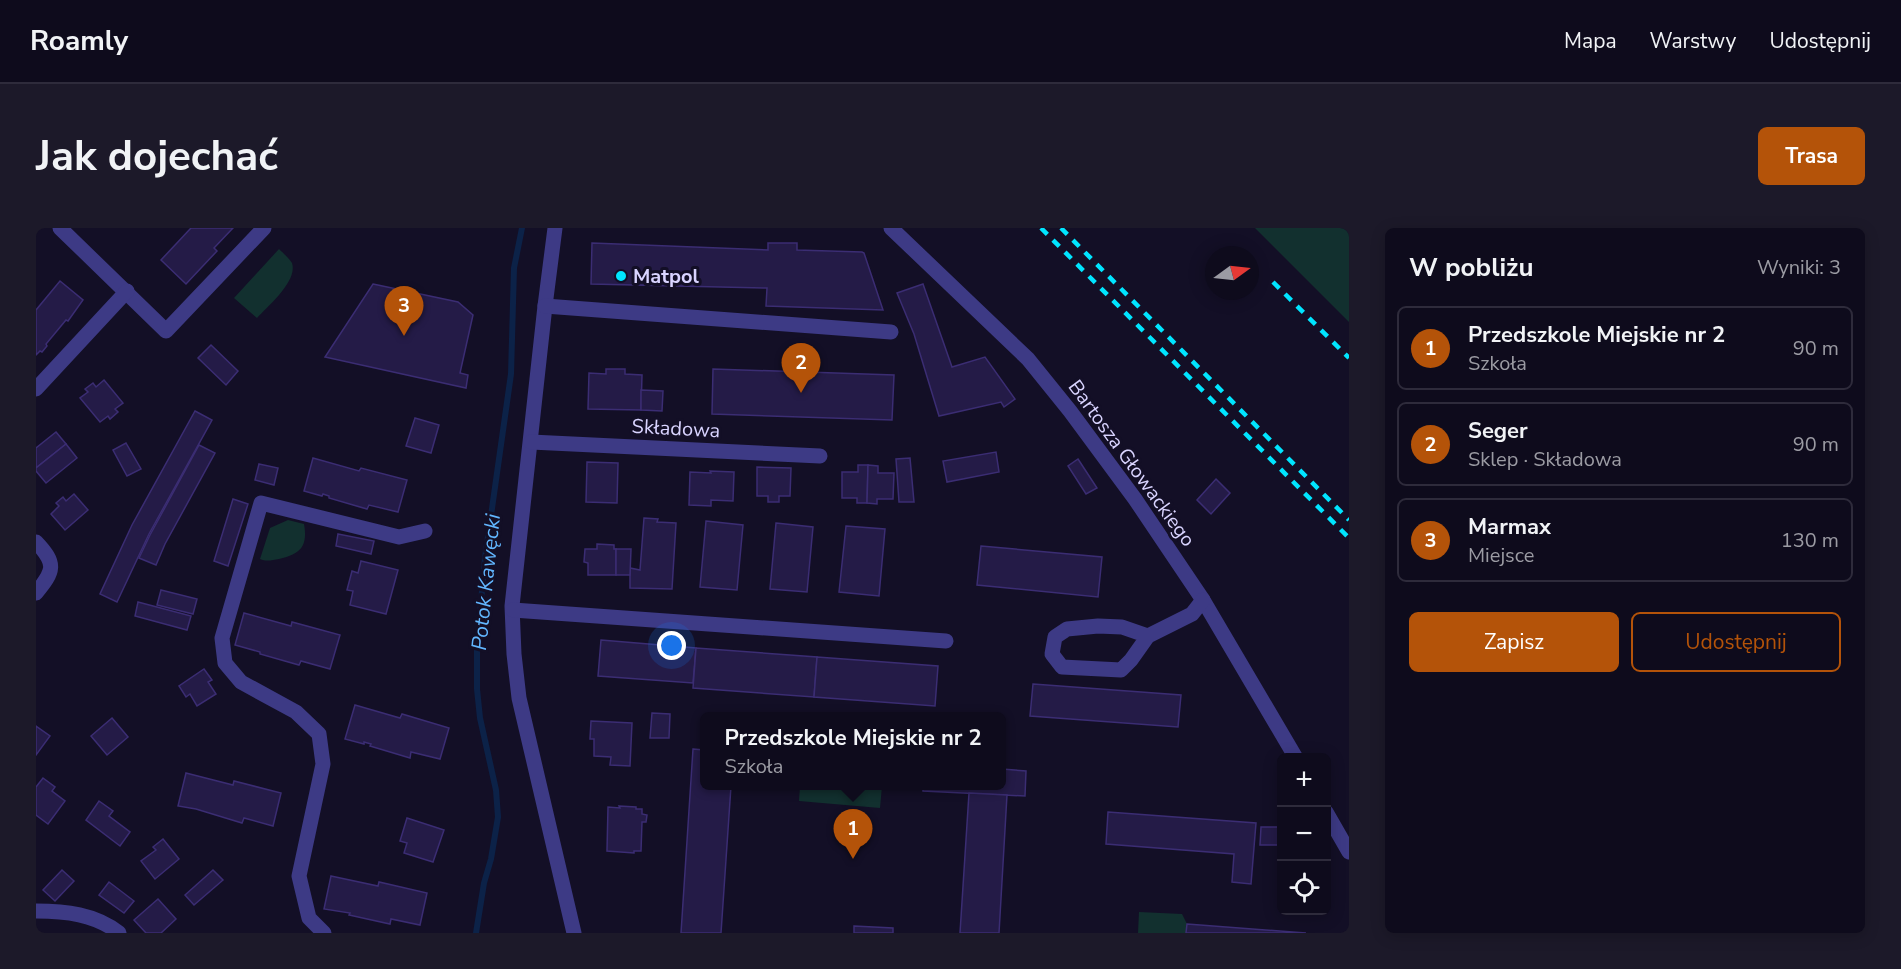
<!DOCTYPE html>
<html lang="pl">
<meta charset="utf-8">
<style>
body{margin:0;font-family:"Nunito Sans",sans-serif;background:#1c1929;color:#f1f3f6}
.controls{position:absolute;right:18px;bottom:18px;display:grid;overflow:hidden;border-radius:9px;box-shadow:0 3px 15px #0003}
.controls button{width:54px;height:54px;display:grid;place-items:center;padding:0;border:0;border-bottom:2px solid #2e2b3b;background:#0e0b1c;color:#f1f3f6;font:30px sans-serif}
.compass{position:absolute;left:1169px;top:18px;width:54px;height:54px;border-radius:50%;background:#0e0b1c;box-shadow:0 3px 15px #0003;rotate:75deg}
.you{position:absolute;left:636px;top:418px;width:21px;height:21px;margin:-15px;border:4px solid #fff;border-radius:50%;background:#1a73e8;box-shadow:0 0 0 9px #1a73e833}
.badge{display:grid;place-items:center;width:39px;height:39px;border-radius:50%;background:#b45309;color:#fff;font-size:20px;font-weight:700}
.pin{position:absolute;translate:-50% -50px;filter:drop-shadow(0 2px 3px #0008)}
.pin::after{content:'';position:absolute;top:32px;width:21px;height:18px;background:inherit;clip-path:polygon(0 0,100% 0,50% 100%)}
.popup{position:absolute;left:664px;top:484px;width:306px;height:78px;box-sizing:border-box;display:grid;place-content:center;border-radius:9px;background:#0e0b1c;filter:drop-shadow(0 2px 4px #0005);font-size:20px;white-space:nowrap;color:#9b9ba3}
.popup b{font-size:22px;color:#f1f3f6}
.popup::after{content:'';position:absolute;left:50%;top:100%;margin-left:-12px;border:12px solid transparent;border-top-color:#0e0b1c}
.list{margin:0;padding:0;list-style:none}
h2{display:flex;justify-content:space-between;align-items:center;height:78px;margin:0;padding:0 24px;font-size:26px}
h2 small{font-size:20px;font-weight:400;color:#9b9ba3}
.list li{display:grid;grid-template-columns:39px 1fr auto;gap:18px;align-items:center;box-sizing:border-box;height:84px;margin:0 12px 12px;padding:0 12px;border:2px solid #2e2b3b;border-radius:9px}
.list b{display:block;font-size:22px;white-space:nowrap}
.list p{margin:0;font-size:20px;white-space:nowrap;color:#9b9ba3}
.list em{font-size:20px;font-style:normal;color:#9b9ba3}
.actions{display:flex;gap:12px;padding:18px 24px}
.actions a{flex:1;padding:14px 0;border:2px solid #b45309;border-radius:9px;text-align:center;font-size:21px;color:#b45309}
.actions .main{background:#b45309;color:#fff}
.icon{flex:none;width:33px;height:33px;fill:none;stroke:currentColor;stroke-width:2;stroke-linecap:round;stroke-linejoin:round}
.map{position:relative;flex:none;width:1313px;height:705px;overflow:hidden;border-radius:9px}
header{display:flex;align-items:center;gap:36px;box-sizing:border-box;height:84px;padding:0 30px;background:#0e0b1c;border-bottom:2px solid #2e2b3b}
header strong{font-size:28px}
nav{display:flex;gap:33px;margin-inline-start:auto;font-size:21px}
.intro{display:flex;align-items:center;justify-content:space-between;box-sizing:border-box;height:144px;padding:0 36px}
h1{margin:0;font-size:42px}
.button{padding:15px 27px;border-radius:9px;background:#b45309;color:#fff;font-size:21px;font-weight:700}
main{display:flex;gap:36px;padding:0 36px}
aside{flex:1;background:#0e0b1c;border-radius:9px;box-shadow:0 3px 15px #0003}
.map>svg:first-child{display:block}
.green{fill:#12302f}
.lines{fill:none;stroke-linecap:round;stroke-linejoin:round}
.stream{stroke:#0c2248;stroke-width:6}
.building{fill:#241b47;stroke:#3b2d73;stroke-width:1.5}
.minor{stroke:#3d3a85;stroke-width:15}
.rail{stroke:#00e5ff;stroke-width:4.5;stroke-dasharray:9 8;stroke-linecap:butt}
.poi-dot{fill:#00e5ff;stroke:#130f26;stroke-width:2}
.labels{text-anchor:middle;stroke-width:6;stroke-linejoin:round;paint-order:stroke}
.poi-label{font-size:20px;font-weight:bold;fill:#d9d4ff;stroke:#130f26;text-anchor:start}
.street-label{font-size:20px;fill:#d9d4ff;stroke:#130f26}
.water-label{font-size:21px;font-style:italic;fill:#62b6ff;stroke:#130f26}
</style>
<header>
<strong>Roamly</strong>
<nav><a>Mapa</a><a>Warstwy</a><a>Udostępnij</a></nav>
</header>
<div class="intro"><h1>Jak dojechać</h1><a class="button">Trasa</a></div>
<main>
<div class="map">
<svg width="1313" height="705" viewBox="0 0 1313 705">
<rect width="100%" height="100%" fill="#130f26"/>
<g class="green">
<polygon points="1219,0 1313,0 1313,94"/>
<path d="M243,21C247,25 253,30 256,35C262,53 232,78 221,90L198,70Z"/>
<path d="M252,292L268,296C272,318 265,326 243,331C236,332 231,334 224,331L234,300Z"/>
<polygon points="764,558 846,558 844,580 763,573"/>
<polygon points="1103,684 1146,686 1151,696 1150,705 1102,705"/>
</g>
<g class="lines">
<polyline class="stream" points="440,705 448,655 455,631 462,589 460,562 444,490 441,461 441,418 449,330 475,146 478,40 486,0"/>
</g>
<g class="building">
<polygon points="155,0 197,0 178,20 181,23 150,56 125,32"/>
<polygon points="556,15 732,22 732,15 761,15 761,22 826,24 828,25 847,82 730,78 731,60 555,56"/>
<polygon points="24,53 47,72 32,93 30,92 10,116 11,118 6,124 4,123 0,127 0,82"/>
<polygon points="337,56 422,74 437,87 424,145 432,147 430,160 289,129"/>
<polygon points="887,56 916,139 949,129 979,171 968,179 965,174 903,188 878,106 861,65"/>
<polygon points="175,117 202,143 190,157 162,130"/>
<polygon points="570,141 589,141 589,146 606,147 605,182 552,181 553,145 570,146"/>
<polygon points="677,141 858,147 856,192 676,186"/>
<polygon points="68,152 87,175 79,181 82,184 74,191 72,188 64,194 44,170 52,164 49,161 57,155 60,159"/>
<polygon points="605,162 627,163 626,183 605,182"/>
<polygon points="159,183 176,192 113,306 81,374 64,366 96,297"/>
<polygon points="379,190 403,197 395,225 370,218"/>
<polygon points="20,204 30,216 0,240 0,220"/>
<polygon points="90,215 105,241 91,248 77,222"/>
<polygon points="30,216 41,230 10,255 0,243 0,240"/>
<polygon points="163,217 179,225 129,316 120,337 103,330 114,307"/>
<polygon points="960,224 963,244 911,254 907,233"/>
<polygon points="277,230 323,243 325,240 371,252 362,284 333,277 331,281 293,270 293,268 287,266 286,268 268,263"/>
<polygon points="874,230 878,274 863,274 860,231"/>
<polygon points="1042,231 1061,260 1050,266 1032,238"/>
<polygon points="551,234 582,235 581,275 550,274"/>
<polygon points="223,236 242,240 238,257 219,252"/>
<polygon points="822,237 832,237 831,275 821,275 821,270 806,270 806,244 822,244"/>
<polygon points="832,237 842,238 842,245 858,245 857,271 841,271 841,276 831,275"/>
<polygon points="721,239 755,240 754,268 743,268 743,274 732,274 732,268 721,268"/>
<polygon points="674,243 698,244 697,273 675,272 675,278 653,277 654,244 675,245"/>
<polygon points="1180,251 1194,265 1175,286 1161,272"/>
<polygon points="38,266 52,282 29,302 15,286 23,278 20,275 27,269 30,273"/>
<polygon points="197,271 212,276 192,338 178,333"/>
<polygon points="608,290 622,291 621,294 640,295 636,361 594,360 594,340 604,342"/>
<polygon points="670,293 707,297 701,362 664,359"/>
<polygon points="740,295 777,299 771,364 734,361"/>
<polygon points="810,298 849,301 843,368 803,364"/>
<polygon points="302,306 338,313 335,326 300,318"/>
<polygon points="561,316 578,317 578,321 580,321 580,347 552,347 552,335 548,334 549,321 561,321"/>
<polygon points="945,318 1066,329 1062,369 941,357"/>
<polygon points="580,321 595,321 594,347 580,347"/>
<polygon points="325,333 362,342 350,386 314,377 317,363 311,362 316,343 322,345"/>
<polygon points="125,362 161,371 157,386 121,377"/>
<polygon points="102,374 155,388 151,402 99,388"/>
<polygon points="208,385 255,398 256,394 304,407 294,441 265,433 263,437 224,426 224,424 199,417"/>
<polygon points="565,412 660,420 657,455 562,448"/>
<polygon points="660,420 781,429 778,469 657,460"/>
<polygon points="781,429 902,438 899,478 778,469"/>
<polygon points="168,441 176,452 172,454 180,466 161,478 154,466 150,469 143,458"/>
<polygon points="997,456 1145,467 1142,499 994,488"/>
<polygon points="319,477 364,490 366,486 413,500 404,531 375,524 374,530 334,518 335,516 328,514 328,516 309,511"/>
<polygon points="616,485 634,486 633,510 614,510"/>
<polygon points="76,490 92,509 71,527 55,508"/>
<polygon points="555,493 596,495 594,538 574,537 575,529 558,528 558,511 554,511"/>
<polygon points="0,498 14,508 0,527"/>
<polygon points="657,521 668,522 668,558 695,558 685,705 645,705"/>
<polygon points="966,541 990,543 989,568 887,563 887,558 966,558"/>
<polygon points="150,545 197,557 198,553 245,565 237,598 208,590 206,595 160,581 142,578"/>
<polygon points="7,550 19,559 16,563 29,573 12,596 0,587 0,559"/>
<polygon points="933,565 971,567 963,705 924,705"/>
<polygon points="63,573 77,583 73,588 94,604 84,618 50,592"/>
<polygon points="583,578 600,579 600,581 606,581 606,586 611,587 610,594 606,594 605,623 598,623 598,625 571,623 572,579 584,580"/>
<polygon points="1072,584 1220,595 1215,656 1196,654 1198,626 1070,616"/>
<polygon points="371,590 408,602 397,634 368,625 371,615 364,613"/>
<polygon points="1225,599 1243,599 1242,617 1224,617"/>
<polygon points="127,611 143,631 119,651 105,633 120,622 117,619"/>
<polygon points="26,642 38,653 19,673 7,662"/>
<polygon points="177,642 187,652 158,677 149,667"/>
<polygon points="295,648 342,658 343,654 391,665 384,697 355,691 354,696 313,687 314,685 288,681"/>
<polygon points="73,654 98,673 88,685 63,667"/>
<polygon points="122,671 140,691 125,705 110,705 98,692"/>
<polygon points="1151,696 1270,705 1150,705"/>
<polygon points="818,698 857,700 857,705 818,705"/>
</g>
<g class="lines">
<g class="minor">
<polyline points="24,0 130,103 228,0"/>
<polyline points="519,0 509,78 476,378 478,426 483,470 538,705"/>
<polyline points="855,0 992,131 1034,183 1099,271 1167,372 1260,530"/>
<polyline points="509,78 855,104"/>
<polyline points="0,161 91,63"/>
<polyline points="495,214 784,228"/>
<path d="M0,314C21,336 18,343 0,365"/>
<polyline points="477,382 910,413"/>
<polyline points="1112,408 1086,399 1062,398 1031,401 1019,409 1016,426 1026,439 1085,442 1095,432 1112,408 1156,386 1167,372"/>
<polyline points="1290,584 1313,624"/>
<path d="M0,683C29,683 59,686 83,705"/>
<polyline points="288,705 273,690 263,648 287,536 283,506 260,484 205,454 189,435 186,410 225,275 363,309 389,303"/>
</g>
<g class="rail">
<polyline points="1005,0 1313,310"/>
<polyline points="1025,0 1313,292"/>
<polyline points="1237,54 1313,130"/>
</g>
</g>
<circle class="poi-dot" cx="585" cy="48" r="6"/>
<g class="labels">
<g class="poi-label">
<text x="597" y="55">Matpol</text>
</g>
<g class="street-label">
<text transform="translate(640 200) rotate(3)" y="7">Składowa</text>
<text transform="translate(1096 235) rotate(54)" y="7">Bartosza Głowackiego</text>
</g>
<g class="water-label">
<text transform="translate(450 354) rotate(-84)" y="7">Potok Kawęcki</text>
</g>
</g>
</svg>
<div class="controls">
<button>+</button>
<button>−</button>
<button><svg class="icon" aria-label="locate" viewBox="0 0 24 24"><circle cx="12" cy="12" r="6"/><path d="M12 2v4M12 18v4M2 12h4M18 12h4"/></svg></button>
</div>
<svg class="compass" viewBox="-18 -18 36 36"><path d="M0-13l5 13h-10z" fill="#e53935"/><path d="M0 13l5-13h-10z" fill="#9b9ba3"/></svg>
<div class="you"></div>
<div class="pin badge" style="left:817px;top:631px">1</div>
<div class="popup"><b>Przedszkole Miejskie nr 2</b>Szkoła</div>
<div class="pin badge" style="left:765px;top:165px">2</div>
<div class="pin badge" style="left:368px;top:108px">3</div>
</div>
<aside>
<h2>W pobliżu<small>Wyniki: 3</small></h2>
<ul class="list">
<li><span class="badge">1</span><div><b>Przedszkole Miejskie nr 2</b><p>Szkoła</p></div><em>90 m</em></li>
<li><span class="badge">2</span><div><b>Seger</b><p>Sklep · Składowa</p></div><em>90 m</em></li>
<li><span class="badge">3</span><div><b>Marmax</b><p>Miejsce</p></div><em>130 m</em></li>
</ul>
<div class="actions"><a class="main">Zapisz</a><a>Udostępnij</a></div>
</aside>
</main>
